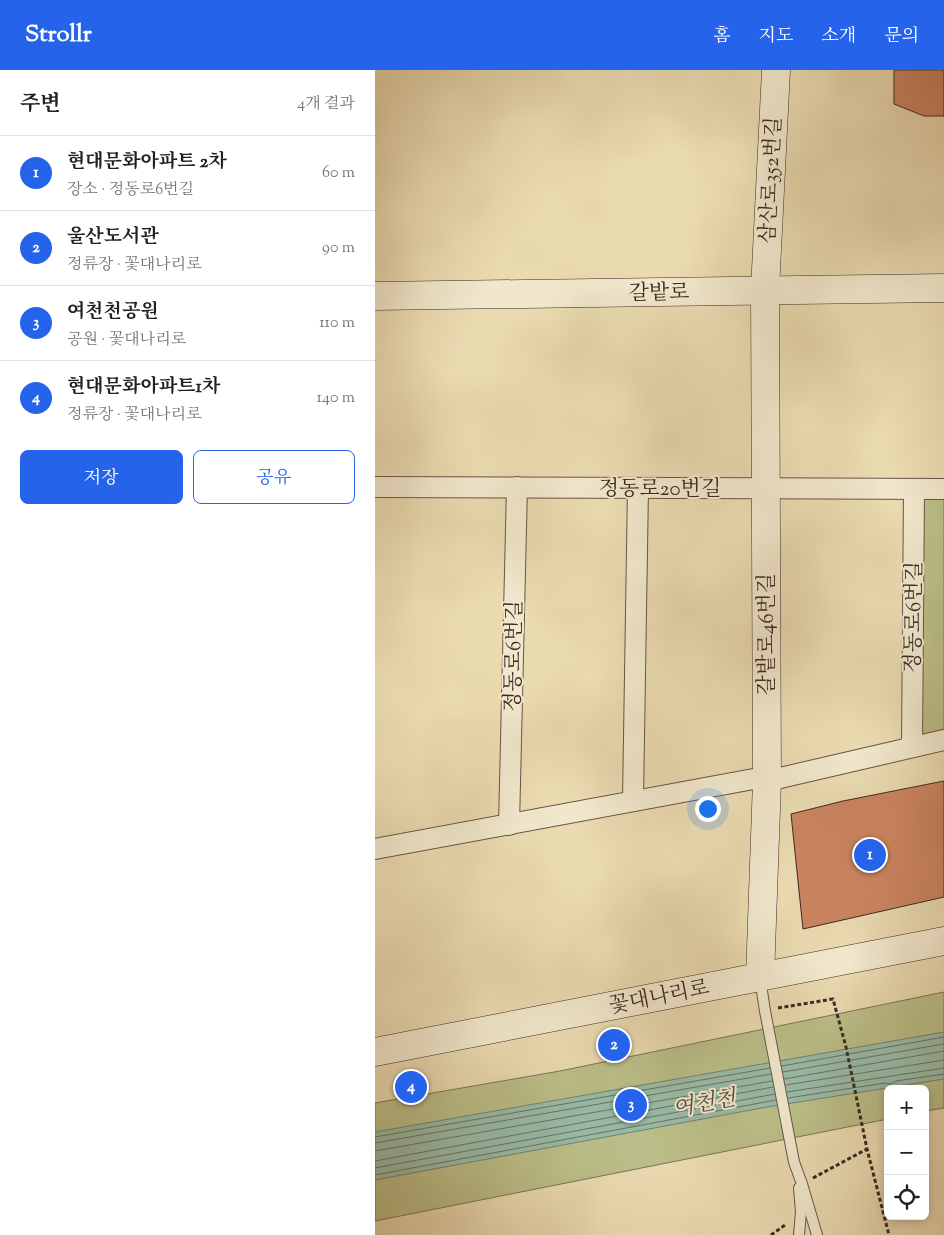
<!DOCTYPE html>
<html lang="ko">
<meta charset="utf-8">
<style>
body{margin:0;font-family:"Sorts Mill Goudy","Noto Serif KR",serif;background:#f6f6f6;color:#202124}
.controls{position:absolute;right:15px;bottom:15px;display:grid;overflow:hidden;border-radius:8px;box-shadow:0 2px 8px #0003}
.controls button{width:45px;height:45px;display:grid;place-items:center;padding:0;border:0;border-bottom:1px solid #e0e0e0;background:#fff;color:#202124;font:25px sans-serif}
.you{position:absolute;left:332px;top:738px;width:18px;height:18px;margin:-12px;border:4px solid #fff;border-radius:50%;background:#1a73e8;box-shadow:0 0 0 8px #1a73e833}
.badge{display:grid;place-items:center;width:32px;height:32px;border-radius:50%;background:#2563eb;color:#fff;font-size:16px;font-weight:700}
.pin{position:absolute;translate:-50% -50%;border:2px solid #fff;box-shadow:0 1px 5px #0006}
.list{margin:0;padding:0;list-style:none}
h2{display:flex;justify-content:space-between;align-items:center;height:65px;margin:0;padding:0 20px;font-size:21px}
h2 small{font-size:16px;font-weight:400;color:#757577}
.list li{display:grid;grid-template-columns:32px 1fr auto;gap:15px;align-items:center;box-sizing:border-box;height:75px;padding:0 20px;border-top:1px solid #e0e0e0}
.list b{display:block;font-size:19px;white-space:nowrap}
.list p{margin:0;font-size:16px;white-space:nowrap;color:#757577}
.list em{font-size:16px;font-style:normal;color:#757577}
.actions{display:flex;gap:10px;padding:15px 20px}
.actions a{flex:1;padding:11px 0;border:1px solid #2563eb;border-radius:8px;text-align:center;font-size:18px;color:#2563eb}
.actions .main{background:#2563eb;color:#fff}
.icon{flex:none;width:28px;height:28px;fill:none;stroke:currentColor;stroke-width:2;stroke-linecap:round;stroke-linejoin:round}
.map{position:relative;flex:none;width:569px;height:1165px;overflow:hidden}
header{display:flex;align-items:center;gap:30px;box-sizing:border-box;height:70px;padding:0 25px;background:#2563eb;color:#fff}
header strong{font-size:24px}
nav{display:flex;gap:28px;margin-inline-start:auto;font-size:18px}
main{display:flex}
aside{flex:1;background:#fff}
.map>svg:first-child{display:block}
.green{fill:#bbbe88;stroke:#7b7455}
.water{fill:#98bba7;stroke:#738172}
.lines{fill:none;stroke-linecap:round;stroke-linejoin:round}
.shore{stroke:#6a7264;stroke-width:1}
.building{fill:#cb8461;stroke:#3b2922}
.lane-casing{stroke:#675546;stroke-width:12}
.street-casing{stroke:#675546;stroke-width:22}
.secondary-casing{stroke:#3b2922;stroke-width:29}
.path{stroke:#3b2922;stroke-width:3;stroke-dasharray:4 2.5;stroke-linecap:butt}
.lane{stroke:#f1e7cc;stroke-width:10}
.street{stroke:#f1e7cc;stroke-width:20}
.secondary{stroke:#f1e7cc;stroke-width:28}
.labels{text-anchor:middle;stroke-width:4;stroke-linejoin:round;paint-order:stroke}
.street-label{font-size:21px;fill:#3b2922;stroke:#f1e7cc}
.water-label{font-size:22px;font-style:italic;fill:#524e43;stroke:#f1e7cc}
</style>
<header>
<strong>Strollr</strong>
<nav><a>홈</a><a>지도</a><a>소개</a><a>문의</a></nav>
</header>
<main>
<aside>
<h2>주변<small>4개 결과</small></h2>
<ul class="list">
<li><span class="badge">1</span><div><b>현대문화아파트 2차</b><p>장소 · 정동로6번길</p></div><em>60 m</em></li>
<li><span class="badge">2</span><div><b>울산도서관</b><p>정류장 · 꽃대나리로</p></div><em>90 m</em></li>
<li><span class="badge">3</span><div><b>여천천공원</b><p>공원 · 꽃대나리로</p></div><em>110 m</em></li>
<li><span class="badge">4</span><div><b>현대문화아파트1차</b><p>정류장 · 꽃대나리로</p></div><em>140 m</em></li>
</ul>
<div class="actions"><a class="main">저장</a><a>공유</a></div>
</aside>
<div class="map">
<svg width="569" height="1165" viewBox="0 0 569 1165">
<rect width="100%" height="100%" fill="#eadab0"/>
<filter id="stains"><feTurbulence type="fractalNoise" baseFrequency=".004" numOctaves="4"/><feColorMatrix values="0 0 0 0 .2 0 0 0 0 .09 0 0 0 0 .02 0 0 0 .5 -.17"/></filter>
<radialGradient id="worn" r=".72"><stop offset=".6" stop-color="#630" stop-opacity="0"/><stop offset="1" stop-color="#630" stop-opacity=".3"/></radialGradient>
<g class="green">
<polygon points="539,419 569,419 569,670 537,676"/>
<polygon points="569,922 569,1038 550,1041 550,1019 513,1019 513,1049 0,1151 0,1033 185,1001"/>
</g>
<polygon class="water" points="569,962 569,1009 392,1037 0,1110 0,1062"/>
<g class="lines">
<g class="shore">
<polyline points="407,996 569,967"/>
<polyline points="408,1002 569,974"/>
<polyline points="409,1009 569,981"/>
<polyline points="411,1015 569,990"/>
<polyline points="412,1022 569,998"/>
<polyline points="413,1028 510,1013 516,1014 521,1011 569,1004"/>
<polyline points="0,1067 395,998"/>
<polyline points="0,1073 396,1004"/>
<polyline points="0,1081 397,1011"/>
<polyline points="0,1091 398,1017"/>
<polyline points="0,1098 400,1024"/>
<polyline points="0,1105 401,1030"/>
</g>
</g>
<g class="building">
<polygon points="519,0 569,0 569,46 549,46 519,34"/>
<polygon points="569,711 569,827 428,859 416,744 468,731"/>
</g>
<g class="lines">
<g class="lane-casing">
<g id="lane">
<polyline points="385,908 390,941 419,1092 427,1114 442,1165"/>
<polyline points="424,1118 426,1142 424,1165"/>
</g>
</g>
<g class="street-casing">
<g id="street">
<polyline points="0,417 569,419"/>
<polyline points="537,676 539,419"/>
<polyline points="258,730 263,418"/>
<polyline points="134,755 142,417"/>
<polyline points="0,779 384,708 392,711 569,670"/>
</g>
</g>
<g class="secondary-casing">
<g id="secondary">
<polyline points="0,226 569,218"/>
<polyline points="385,907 392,711 390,220 401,0"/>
<polyline points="0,982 569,871"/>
</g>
</g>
<g class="path">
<polyline points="403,938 458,929 471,977 492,1079 514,1165"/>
<polyline points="438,1108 492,1079"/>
<polyline points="396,1165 410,1155 410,1153"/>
</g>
<use href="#lane" class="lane"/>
<use href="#street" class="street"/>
<use href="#secondary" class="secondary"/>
</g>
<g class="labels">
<g class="street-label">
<text transform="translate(395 110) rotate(-87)" y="7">삼산로352번길</text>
<text transform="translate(284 222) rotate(-1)" y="7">갈밭로</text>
<text x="285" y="425">정동로20번길</text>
<text transform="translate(538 547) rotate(-89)" y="7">정동로6번길</text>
<text transform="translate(391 564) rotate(-90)" y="7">갈밭로46번길</text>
<text transform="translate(138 586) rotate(-89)" y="7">정동로6번길</text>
<text transform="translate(284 926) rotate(-11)" y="7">꽃대나리로</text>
</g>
<g class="water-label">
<text transform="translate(329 1032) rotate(-10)" y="8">여천천</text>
</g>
</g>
<rect width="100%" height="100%" filter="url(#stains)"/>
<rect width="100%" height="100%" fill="url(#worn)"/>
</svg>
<div class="controls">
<button>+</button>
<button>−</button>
<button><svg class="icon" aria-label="locate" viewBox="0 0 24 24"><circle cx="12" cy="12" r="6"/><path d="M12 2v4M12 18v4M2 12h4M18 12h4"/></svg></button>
</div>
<div class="you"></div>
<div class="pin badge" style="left:495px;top:785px">1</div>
<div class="pin badge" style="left:239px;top:975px">2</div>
<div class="pin badge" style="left:256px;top:1035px">3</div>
<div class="pin badge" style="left:36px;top:1017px">4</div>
</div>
</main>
